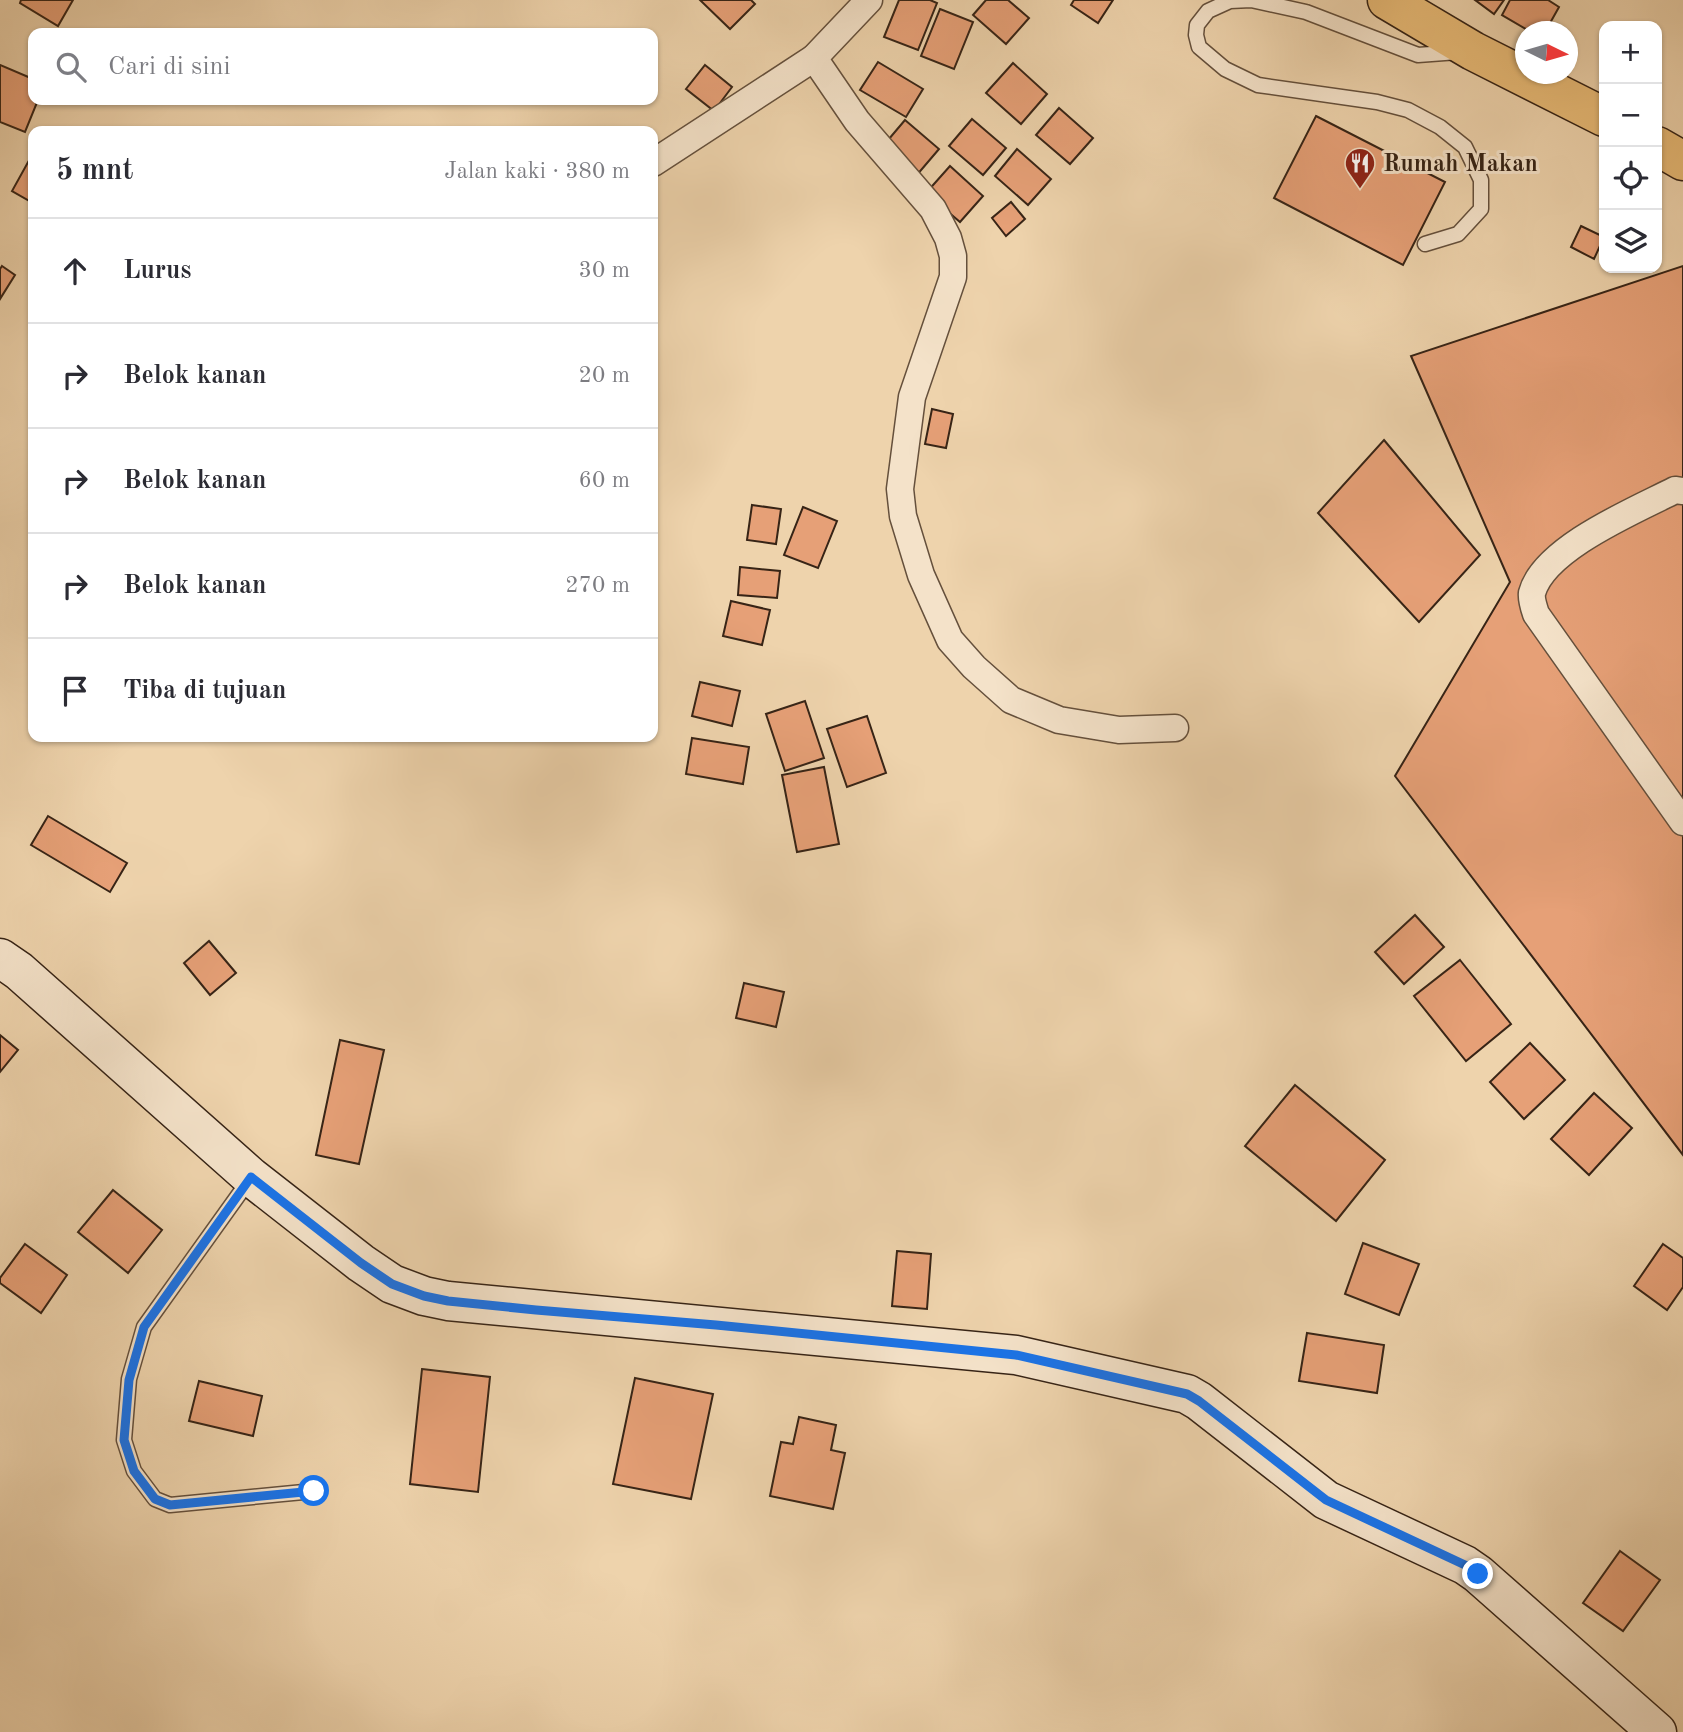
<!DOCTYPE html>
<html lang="id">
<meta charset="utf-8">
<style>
body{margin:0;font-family:"Old Standard TT",serif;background:#f7f7f7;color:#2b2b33}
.controls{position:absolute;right:21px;top:21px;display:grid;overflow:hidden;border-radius:14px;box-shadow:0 2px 5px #0004}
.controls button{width:63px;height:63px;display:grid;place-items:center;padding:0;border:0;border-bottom:2px solid #e1e1e2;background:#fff;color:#2b2b33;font:35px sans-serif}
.compass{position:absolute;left:1515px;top:21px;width:63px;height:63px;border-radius:50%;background:#fff;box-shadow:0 2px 5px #0004;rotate:95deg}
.stop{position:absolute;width:21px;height:21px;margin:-16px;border:5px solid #1a73e8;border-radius:50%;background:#fff}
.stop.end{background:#1a73e8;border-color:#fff;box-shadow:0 2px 7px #0008}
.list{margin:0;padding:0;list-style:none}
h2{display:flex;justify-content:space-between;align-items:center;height:91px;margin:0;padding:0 28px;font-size:30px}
h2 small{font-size:23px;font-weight:400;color:#7c7c81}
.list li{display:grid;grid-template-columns:46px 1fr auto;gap:21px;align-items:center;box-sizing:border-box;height:105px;padding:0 28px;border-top:2px solid #e1e1e2}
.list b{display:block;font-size:26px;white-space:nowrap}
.list em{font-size:23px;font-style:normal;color:#7c7c81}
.icon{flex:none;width:38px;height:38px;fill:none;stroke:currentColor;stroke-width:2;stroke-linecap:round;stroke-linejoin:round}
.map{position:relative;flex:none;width:1683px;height:1732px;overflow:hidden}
.search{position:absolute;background:#fff;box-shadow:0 2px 5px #0004;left:28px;top:28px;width:630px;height:77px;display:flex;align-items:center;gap:18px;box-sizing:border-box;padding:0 24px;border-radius:14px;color:#7c7c81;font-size:26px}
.panel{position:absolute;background:#fff;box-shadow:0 2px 5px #0004;left:28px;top:126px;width:630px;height:616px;border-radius:14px}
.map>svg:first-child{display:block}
.building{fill:#e6a077;stroke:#372416;stroke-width:2}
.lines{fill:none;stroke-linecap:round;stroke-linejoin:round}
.service-casing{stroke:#65503c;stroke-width:17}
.minor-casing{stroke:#65503c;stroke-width:29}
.secondary-casing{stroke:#372416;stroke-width:41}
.trunk-casing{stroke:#372416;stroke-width:41}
.service{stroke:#f4e2c9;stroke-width:14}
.minor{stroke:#f4e2c9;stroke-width:26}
.secondary{stroke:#f4e2c9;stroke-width:38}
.trunk{stroke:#e7ba76;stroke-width:38}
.route{stroke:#1a73e8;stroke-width:9}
.labels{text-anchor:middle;stroke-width:6;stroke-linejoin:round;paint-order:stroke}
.poi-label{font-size:24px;font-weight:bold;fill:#372416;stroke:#f4e2c9;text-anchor:start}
</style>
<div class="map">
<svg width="1683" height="1732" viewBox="0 0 1683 1732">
<rect width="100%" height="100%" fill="#eed3ac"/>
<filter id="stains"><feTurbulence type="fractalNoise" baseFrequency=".00286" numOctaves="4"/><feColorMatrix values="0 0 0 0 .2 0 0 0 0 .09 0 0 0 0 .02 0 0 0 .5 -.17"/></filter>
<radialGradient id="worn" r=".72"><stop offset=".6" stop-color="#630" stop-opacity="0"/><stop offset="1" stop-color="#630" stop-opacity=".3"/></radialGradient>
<g class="building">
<polygon points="21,0 73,0 58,26 20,3"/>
<polygon points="700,0 751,0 755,4 730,29"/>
<polygon points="899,0 930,0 937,3 918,50 884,37"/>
<polygon points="986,0 1008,0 1029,18 1006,44 973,15"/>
<polygon points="1074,0 1113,0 1098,23 1071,5"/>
<polygon points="1475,0 1504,0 1494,14"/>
<polygon points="1510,0 1548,0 1559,7 1545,32 1531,32 1502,15"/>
<polygon points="940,9 973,22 954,69 921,56"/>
<polygon points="878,62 923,89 906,117 860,90"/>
<polygon points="1013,63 1047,94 1021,124 986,93"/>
<polygon points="0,65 33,79 33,100 38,100 25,132 0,122"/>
<polygon points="705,65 732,87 714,111 686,89"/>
<polygon points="1059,108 1093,138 1070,164 1036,135"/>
<polygon points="1316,116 1445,182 1403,265 1274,198"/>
<polygon points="972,119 1006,148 983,175 949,146"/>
<polygon points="905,120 939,149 916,176 883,146"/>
<polygon points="1017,149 1051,179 1028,205 995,176"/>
<polygon points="32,155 33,155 33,203 12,191"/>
<polygon points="950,166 983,196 960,222 926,193"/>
<polygon points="1011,202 1025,219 1006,236 992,218"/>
<polygon points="1581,226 1604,237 1594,259 1571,247"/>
<polygon points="2,266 15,275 0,299 0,269"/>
<polygon points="1683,266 1683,1155 1395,776 1510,582 1411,356"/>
<polygon points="932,409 953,414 946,448 925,444"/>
<polygon points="1384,440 1480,555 1419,622 1318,513"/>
<polygon points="752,505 781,509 776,544 747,540"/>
<polygon points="803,507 837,521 818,568 784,555"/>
<polygon points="740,567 780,571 777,598 738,595"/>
<polygon points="731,601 770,610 762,645 723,636"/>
<polygon points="700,682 740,691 732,726 692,716"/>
<polygon points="805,701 824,758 785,771 766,714"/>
<polygon points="867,716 886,773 847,787 827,729"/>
<polygon points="692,738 749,747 743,784 686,774"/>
<polygon points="824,767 839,844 797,852 782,775"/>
<polygon points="48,816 127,863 110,892 31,845"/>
<polygon points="1415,915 1444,947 1404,984 1375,952"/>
<polygon points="209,941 236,973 210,995 184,963"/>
<polygon points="1460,960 1511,1024 1466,1061 1414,996"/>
<polygon points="744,983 784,992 776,1027 736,1018"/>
<polygon points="0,1035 18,1050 0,1072"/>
<polygon points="340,1040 384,1050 359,1164 316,1155"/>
<polygon points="1530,1043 1565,1080 1524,1119 1490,1082"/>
<polygon points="1295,1085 1385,1160 1336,1221 1245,1146"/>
<polygon points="1594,1093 1632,1128 1589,1175 1551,1139"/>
<polygon points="113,1190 162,1230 128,1273 78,1232"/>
<polygon points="1363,1243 1419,1264 1399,1315 1345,1294"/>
<polygon points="25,1244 67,1275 41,1313 0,1283 0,1278"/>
<polygon points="1663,1244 1683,1258 1683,1287 1667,1310 1634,1286"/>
<polygon points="897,1251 931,1254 927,1309 892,1306"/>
<polygon points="1307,1333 1384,1345 1377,1393 1299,1381"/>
<polygon points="422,1369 490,1377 478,1492 410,1484"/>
<polygon points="635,1378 713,1394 691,1499 613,1484"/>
<polygon points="199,1381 262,1396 253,1436 189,1421"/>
<polygon points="799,1417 836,1425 831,1450 845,1453 833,1509 770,1496 781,1442 793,1444"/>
<polygon points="1620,1551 1660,1580 1623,1631 1583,1603"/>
</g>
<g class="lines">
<g class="service-casing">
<g id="service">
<polyline points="1425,244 1458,234 1481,209 1481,180 1465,147 1440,127 1408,110 1377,102 1258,85 1225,69 1199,47 1196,35 1197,25 1208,11 1230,1 1251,0 1306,12 1418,55 1458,52"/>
<polyline points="250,1179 144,1327 129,1379 124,1440 134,1471 155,1499 170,1505 314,1491"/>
</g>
</g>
<g class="minor-casing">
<g id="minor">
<polyline points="869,0 814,58 857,121 933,209 948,238 953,256 953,277 912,397 900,489 903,516 921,575 950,640 974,667 1011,700 1059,720 1119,730 1175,728"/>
<polyline points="653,163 814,58"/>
<path d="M1683,491L1675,490C1636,510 1544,548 1532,593C1531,599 1534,608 1536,614L1683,822"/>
</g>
</g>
<g class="secondary-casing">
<polyline id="secondary" points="0,958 19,971 251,1177 361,1263 392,1284 424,1296 448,1301 1016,1355 1187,1394 1199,1401 1326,1500 1465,1565 1478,1574 1657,1732"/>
</g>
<g class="trunk-casing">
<g id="trunk">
<polyline points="1387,0 1473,51 1604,117"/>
<polyline points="1657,146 1683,161"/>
</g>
</g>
<use href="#service" class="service"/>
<use href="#minor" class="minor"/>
<use href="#secondary" class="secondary"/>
<use href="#trunk" class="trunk"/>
</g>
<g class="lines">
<polyline class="route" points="314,1491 170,1505 155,1499 134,1471 124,1440 129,1380 144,1327 251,1177 361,1263 392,1284 424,1296 448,1301 536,1310 716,1325 1016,1355 1187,1394 1199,1401 1326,1500 1465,1565 1478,1574"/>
</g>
<defs>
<g id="restaurant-pin" transform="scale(1.575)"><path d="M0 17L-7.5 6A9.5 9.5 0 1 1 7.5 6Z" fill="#8f2418" stroke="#f4e2c9"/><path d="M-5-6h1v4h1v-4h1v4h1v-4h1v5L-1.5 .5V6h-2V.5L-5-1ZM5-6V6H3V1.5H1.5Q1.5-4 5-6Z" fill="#fff"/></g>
</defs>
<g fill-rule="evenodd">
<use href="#restaurant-pin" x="1360" y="163"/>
</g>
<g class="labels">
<g class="poi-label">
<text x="1383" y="171">Rumah Makan</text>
</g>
</g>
<rect width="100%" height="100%" filter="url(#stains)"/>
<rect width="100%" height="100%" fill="url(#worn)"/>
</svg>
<div class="controls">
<button>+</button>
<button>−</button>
<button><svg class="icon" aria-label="locate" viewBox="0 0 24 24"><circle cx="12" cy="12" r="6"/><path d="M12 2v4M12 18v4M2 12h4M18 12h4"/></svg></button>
<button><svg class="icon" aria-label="layers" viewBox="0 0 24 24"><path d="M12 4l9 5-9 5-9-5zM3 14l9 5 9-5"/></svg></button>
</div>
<svg class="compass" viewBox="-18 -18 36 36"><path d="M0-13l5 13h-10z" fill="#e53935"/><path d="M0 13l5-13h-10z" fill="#7c7c81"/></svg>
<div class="stop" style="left:314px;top:1491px"></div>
<div class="stop end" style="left:1478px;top:1574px"></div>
<div class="search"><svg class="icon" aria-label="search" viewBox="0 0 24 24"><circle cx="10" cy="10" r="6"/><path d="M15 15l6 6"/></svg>Cari di sini</div>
<section class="panel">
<h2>5 mnt<small>Jalan kaki · 380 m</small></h2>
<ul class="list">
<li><svg class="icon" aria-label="ahead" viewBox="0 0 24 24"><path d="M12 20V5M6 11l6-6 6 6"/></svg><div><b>Lurus</b></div><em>30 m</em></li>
<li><svg class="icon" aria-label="right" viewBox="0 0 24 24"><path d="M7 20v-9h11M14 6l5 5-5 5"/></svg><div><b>Belok kanan</b></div><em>20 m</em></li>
<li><svg class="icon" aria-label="right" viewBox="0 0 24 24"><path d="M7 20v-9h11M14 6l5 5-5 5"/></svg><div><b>Belok kanan</b></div><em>60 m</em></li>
<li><svg class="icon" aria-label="right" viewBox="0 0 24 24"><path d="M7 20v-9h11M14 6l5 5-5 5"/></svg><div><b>Belok kanan</b></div><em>270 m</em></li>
<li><svg class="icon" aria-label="arrive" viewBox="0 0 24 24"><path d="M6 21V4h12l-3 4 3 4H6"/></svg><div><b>Tiba di tujuan</b></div></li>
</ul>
</section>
</div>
